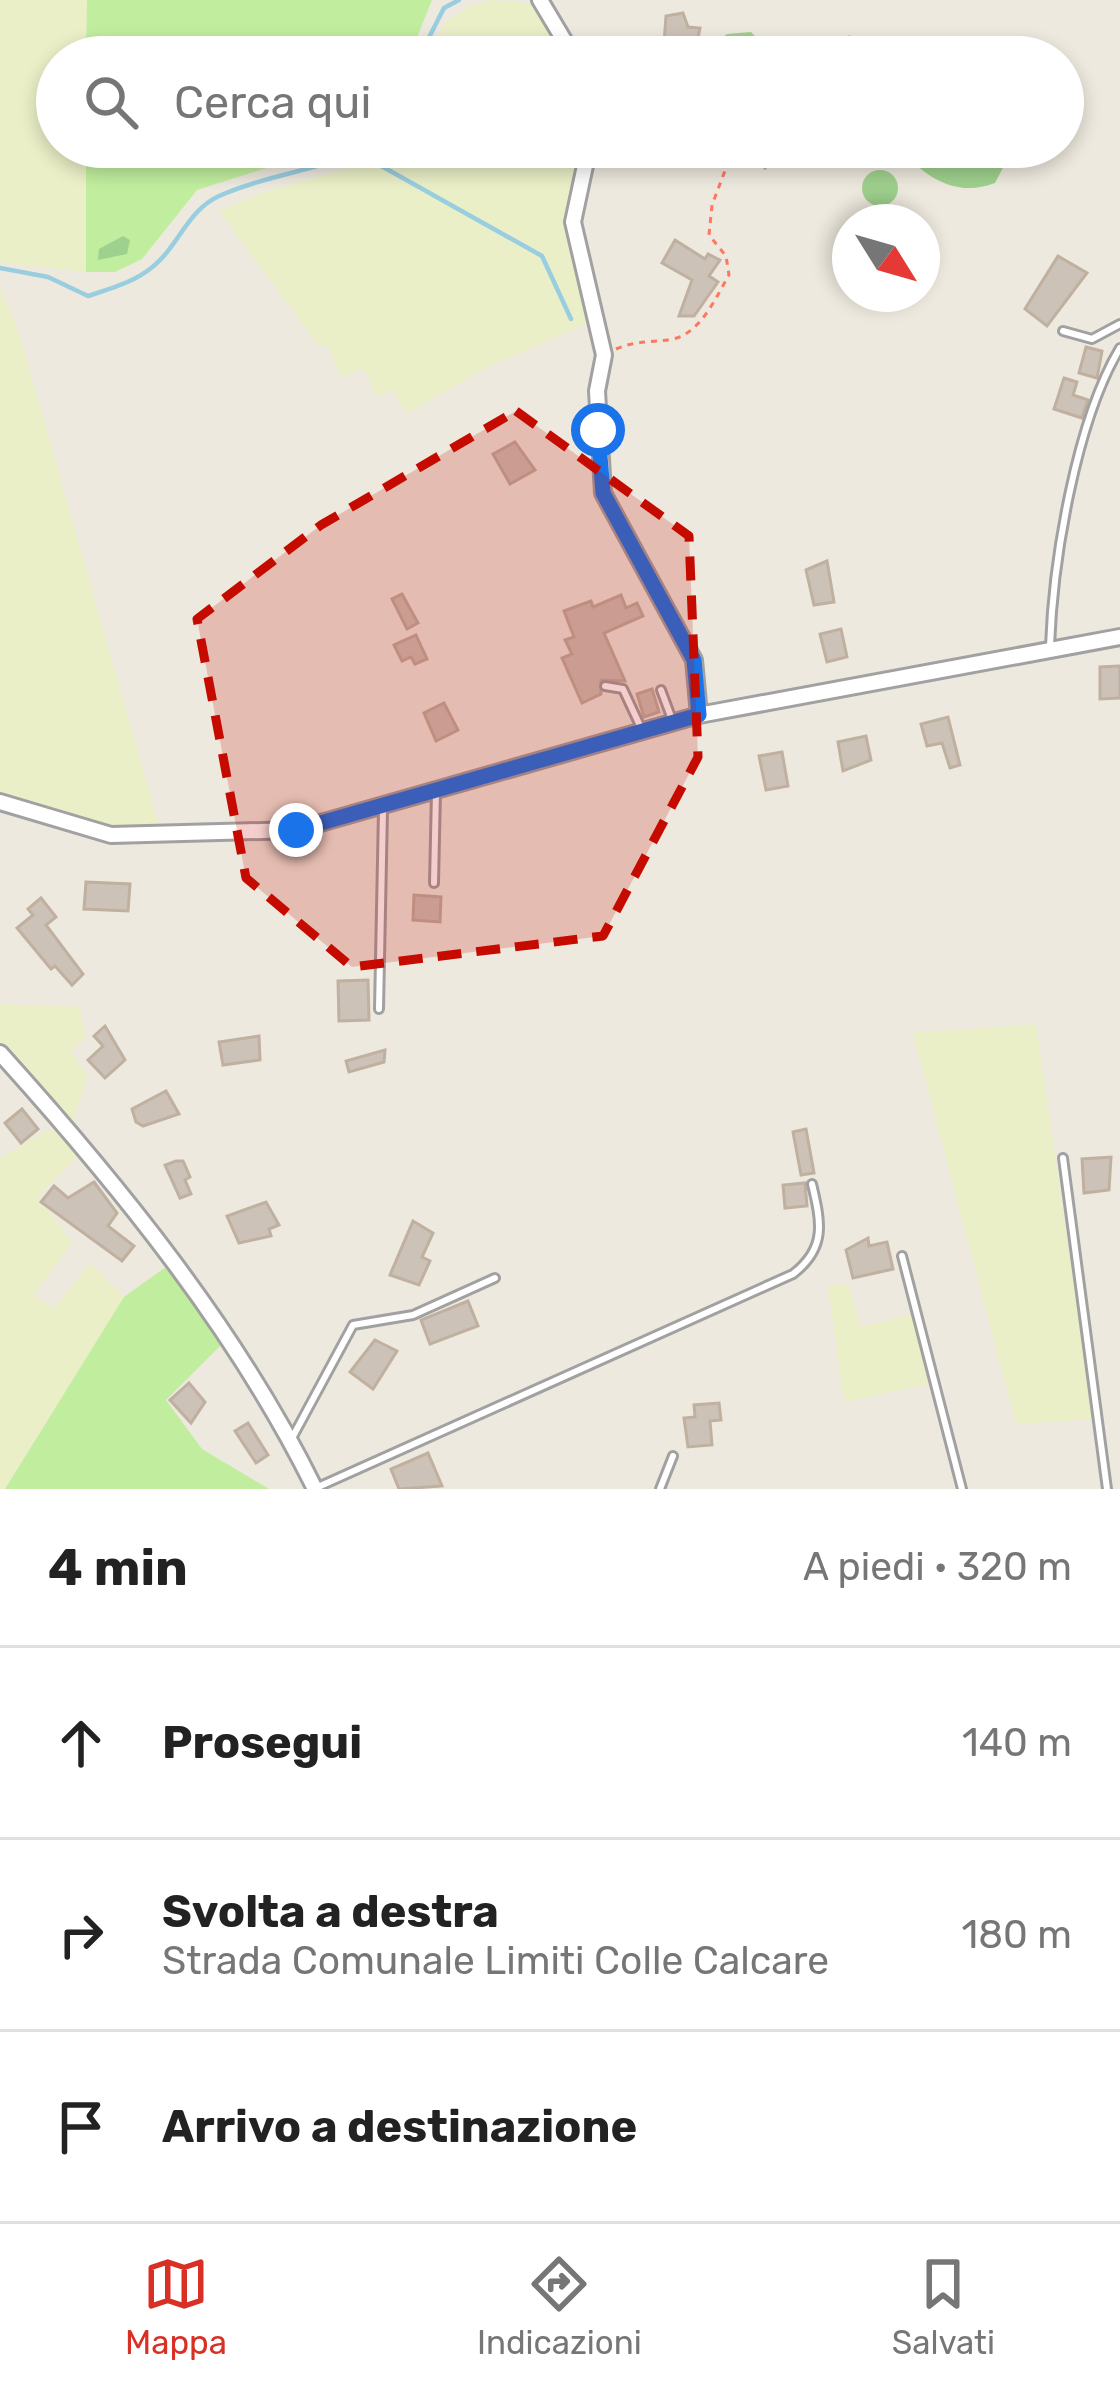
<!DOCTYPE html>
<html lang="it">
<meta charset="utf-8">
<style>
body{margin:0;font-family:Rubik,sans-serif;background:#f2f2f2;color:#222}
.compass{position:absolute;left:832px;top:204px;width:108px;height:108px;border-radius:50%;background:#fff;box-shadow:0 6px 18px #0003;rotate:127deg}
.stop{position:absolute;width:36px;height:36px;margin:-27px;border:9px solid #1a73e8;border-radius:50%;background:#fff}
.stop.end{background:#1a73e8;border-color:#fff;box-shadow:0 3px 12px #0008}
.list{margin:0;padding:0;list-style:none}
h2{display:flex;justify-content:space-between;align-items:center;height:156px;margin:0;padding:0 48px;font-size:51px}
h2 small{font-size:39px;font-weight:400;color:#767676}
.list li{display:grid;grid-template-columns:78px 1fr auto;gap:36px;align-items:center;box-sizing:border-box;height:192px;padding:0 48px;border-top:3px solid #e0e0e0}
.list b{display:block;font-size:45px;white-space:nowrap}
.list p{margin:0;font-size:39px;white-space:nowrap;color:#767676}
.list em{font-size:39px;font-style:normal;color:#767676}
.icon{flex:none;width:66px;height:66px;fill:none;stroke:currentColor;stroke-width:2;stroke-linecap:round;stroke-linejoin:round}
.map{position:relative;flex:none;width:1120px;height:1489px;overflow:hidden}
.search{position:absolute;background:#fff;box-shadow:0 6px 18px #0003;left:36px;right:36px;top:36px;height:132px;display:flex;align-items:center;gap:30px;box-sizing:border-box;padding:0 42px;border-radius:66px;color:#767676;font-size:45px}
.sheet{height:732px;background:#fff}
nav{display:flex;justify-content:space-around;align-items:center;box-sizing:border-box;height:168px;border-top:3px solid #e0e0e0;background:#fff;font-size:33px;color:#767676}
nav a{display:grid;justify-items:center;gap:6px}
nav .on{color:#d93025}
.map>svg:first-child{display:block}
.farmland{fill:#eaefc7}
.grass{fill:#c1ee9e}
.forest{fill:#9fd18e}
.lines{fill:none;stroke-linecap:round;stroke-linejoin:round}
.stream{stroke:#99cde0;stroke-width:4.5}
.building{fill:#cdc2b7;stroke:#c0b0a0;stroke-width:3}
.service-casing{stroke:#a1a1a1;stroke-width:12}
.minor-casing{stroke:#a1a1a1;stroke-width:20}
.path{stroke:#ff775e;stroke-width:3;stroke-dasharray:6 6;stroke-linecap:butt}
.service{stroke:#fff;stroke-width:6}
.minor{stroke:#fff;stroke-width:14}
.route{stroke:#1a73e8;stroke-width:15}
.marked{fill:#c50a00;fill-opacity:0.2;stroke:#c50a00;stroke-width:9;stroke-dasharray:24 15;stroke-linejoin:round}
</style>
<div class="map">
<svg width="1120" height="1489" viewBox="0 0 1120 1489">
<rect width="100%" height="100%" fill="#eee9de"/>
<g class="farmland">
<polygon points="0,0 87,0 86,57 57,57 57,147 86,147 86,272 0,262"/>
<polygon points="492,0 536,4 571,57 428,57 445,23 469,6"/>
<polygon points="394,147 583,147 568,232 587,323 484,369 406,414 393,389 377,396 364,369 340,377 328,345 318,345 219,211 263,192 361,165"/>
<polygon points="0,287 20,336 160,830 93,824 0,797"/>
<polygon points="0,1004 80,1007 85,1039 70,1051 88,1076 72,1123 0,1045"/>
<polygon points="1036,1024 1093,1419 1016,1424 913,1033"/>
<polygon points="46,1131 63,1132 80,1154 38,1196 72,1243 33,1296 54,1308 90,1263 124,1297 5,1489 0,1489 0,1158"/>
<polygon points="848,1284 860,1327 910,1315 916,1321 933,1383 844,1402 828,1286"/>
</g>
<g class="grass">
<polygon points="87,0 432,0 409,57 86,57"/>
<polygon points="86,147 333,147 197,190 142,259 115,272 86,272"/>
<polygon points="167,1266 223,1343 166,1400 202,1449 269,1489 5,1489 124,1297"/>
</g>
<g class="forest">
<polygon points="751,32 775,57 696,57 727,34"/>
<polygon points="849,35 884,57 841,57 838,45"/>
<path d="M899,147H1005L1008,158L995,183C956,198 925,178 899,147Z"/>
<circle cx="880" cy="188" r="18"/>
<polygon points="123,236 130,240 127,254 98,260 99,249"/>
</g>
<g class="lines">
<g class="stream">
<polyline points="419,57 444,8 459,0"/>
<polyline points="373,147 376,163 542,256 571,319"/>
<path d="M0,268L48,277L88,296C116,287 142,280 162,258C182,236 191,209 219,196C269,174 322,170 371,147"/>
</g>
</g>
<g class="building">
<polygon points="683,13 688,27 700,28 697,43 675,41 669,57 663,57 666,16"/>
<polygon points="745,147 786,147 765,168"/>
<polygon points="675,240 705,259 708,254 720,260 709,276 718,282 694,316 679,316 692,280 662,263"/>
<polygon points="1058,256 1087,273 1047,326 1025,309"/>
<polygon points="1086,347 1102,351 1097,378 1079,373"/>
<polygon points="1064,378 1077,382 1073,395 1088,400 1082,418 1054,409"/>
<polygon points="515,442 535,470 510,484 493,454"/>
<polygon points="827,561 834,602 814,605 806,570"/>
<polygon points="402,594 418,623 407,629 392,599"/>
<polygon points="621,595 626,608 637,603 643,616 604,633 625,681 601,680 601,694 582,703 562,658 572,654 565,640 574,637 564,611 591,601 593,607"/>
<polygon points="841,629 847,657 827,662 820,634"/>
<polygon points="416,635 427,659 415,664 411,657 402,661 394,645"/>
<polygon points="1120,666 1120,698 1100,699 1100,667"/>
<polygon points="652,689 659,712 644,717 637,694"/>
<polygon points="444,703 458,730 436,741 424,713"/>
<polygon points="948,717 960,765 950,768 942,743 927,746 921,724"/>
<polygon points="866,736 871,760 843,771 838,742"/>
<polygon points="782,752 788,786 766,790 759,756"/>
<polygon points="86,882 130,884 128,911 84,909"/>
<polygon points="414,895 441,897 440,922 413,920"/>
<polygon points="41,898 56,917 46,925 83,974 72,985 55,966 51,969 17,928 33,915 28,909"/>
<polygon points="368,980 369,1020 339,1021 338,981"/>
<polygon points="105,1026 125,1060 105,1078 88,1060 103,1046 94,1036"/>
<polygon points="259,1036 260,1060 223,1065 219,1042"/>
<polygon points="385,1050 384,1062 349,1072 346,1061"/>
<polygon points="166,1091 179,1114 143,1126 136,1122 132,1109"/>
<polygon points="22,1109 38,1129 21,1143 5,1123"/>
<polygon points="806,1129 814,1173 801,1175 793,1132"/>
<polygon points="1111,1157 1109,1190 1084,1193 1082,1159"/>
<polygon points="176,1161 183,1161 190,1177 185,1180 191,1194 180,1198 165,1165"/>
<polygon points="94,1182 117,1213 108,1226 134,1246 122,1261 41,1202 54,1186 68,1198"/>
<polygon points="805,1183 807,1206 785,1208 783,1185"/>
<polygon points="266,1202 279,1225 269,1229 271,1236 239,1243 227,1216"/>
<polygon points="413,1221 433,1233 422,1257 430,1261 419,1285 390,1275"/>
<polygon points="868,1238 869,1246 887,1242 893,1269 853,1278 846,1250"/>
<polygon points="468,1301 478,1326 430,1344 421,1320"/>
<polygon points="375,1340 397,1351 373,1389 350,1372"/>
<polygon points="189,1383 205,1402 191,1423 170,1400"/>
<polygon points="719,1403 721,1420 710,1421 712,1445 688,1447 684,1418 695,1417 694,1405"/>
<polygon points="248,1423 268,1455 256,1463 235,1431"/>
<polygon points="428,1453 442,1486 399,1489 391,1469"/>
</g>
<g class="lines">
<g class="service-casing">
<g id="service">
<polyline points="1063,331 1092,339 1120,324"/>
<path d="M1050,646C1053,561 1076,421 1120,348"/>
<polyline points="605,686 623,689 642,730"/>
<polyline points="661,690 673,722"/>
<polyline points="434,883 436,791"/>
<polyline points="379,1009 383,810"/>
<polyline points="1063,1158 1107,1489"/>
<polyline points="902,1256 962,1489"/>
<polyline points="291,1440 353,1325 413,1315 495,1278"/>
<path d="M318,1487L793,1274C827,1248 821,1222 812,1184"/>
<polyline points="660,1489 673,1456"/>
</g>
</g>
<g class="minor-casing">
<g id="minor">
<polyline points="540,0 574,57"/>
<polyline points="589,147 573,222 604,355 597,391 603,493 694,660 699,715"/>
<polyline points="0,802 111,835 296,830 699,715 1120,637"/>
<path d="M0,1053C118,1184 237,1330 315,1489"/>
</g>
</g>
<path class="path" d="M616,349C637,340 652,343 673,339C701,333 716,297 729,275L726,256L709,235L712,205L734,147"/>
<use href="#service" class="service"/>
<use href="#minor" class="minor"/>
</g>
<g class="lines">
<polyline class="route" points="296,830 699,715 694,660 603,493 598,430"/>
</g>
<path class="marked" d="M516,411L689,536L698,757L603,936L352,967L246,878L197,619L321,525Z"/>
</svg>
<svg class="compass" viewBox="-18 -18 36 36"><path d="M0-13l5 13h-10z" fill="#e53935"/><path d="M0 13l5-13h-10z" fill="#767676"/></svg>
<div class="stop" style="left:598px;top:430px"></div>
<div class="stop end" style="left:296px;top:830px"></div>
<div class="search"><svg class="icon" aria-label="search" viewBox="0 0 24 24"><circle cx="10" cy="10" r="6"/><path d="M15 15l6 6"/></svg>Cerca qui</div>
</div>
<section class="sheet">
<h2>4 min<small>A piedi · 320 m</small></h2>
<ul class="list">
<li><svg class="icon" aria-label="ahead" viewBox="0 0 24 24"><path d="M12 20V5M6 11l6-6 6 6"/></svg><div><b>Prosegui</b></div><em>140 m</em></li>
<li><svg class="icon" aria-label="right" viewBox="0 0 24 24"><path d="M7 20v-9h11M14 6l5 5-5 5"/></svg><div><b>Svolta a destra</b><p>Strada Comunale Limiti Colle Calcare</p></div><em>180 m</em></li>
<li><svg class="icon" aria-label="arrive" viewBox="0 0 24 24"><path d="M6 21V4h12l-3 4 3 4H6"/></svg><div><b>Arrivo a destinazione</b></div></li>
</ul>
</section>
<nav>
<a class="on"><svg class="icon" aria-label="map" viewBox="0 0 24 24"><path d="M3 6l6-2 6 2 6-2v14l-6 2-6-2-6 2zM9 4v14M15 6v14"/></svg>Mappa</a>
<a><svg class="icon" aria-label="directions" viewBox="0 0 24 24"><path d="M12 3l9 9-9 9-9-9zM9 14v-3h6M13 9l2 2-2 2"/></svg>Indicazioni</a>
<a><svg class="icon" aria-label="saved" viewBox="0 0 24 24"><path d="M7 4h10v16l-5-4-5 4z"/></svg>Salvati</a>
</nav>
